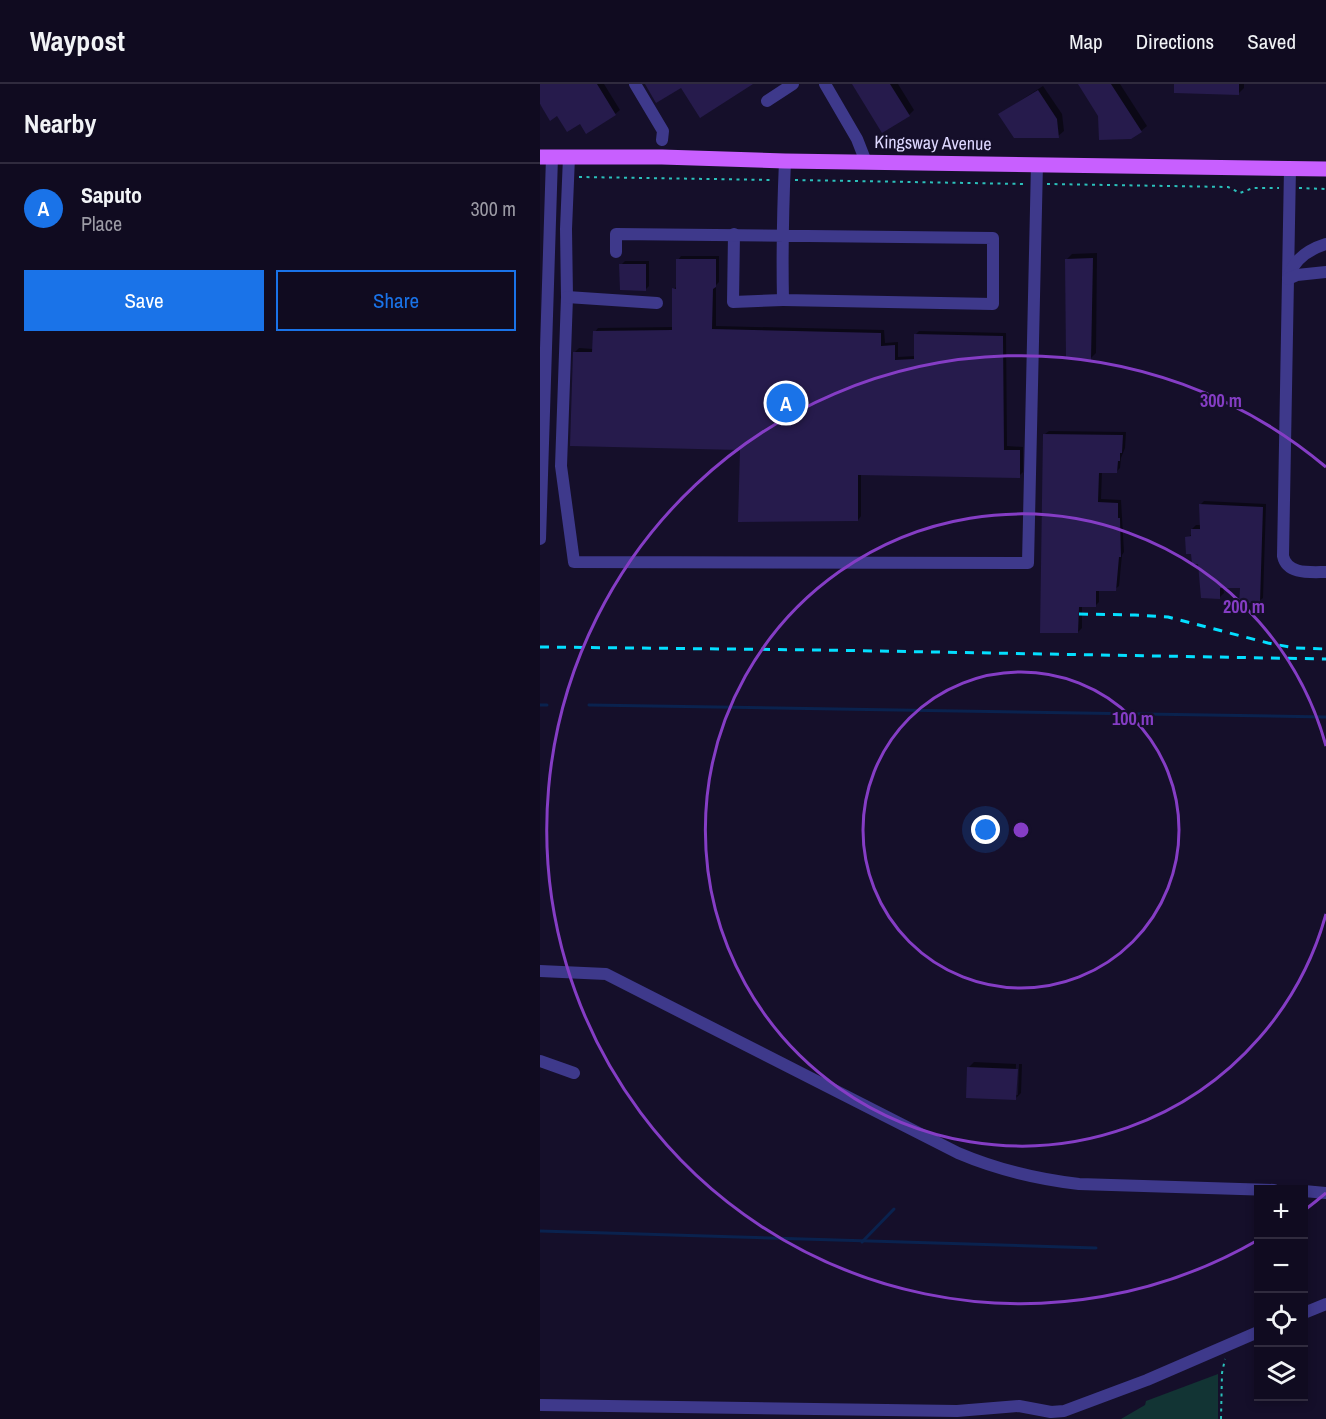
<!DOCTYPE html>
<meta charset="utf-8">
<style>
body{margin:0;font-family:"Archivo Narrow",sans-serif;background:#191429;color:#f1f3f6}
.controls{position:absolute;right:18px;bottom:18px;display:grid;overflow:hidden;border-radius:0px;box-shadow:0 3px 9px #0003}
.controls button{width:54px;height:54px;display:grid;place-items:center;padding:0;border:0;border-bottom:2px solid #302b3e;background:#100b20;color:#f1f3f6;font:30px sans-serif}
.you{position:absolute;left:446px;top:746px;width:21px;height:21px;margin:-15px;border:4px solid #fff;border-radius:50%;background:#1a73e8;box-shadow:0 0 0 9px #1a73e833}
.badge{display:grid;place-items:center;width:39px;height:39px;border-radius:50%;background:#1a73e8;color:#fff;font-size:20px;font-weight:700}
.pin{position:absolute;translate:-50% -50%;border:3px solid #fff;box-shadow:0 2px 6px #0006}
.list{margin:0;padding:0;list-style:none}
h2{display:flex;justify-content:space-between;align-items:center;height:78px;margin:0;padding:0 24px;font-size:26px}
h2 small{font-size:20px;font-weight:400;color:#9c9ba5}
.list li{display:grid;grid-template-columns:39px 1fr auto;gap:18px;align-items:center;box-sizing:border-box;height:90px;padding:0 24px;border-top:2px solid #302b3e}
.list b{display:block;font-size:22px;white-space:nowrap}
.list p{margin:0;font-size:20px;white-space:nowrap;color:#9c9ba5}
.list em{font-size:20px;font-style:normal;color:#9c9ba5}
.actions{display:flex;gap:12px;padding:18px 24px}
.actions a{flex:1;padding:14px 0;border:2px solid #1a73e8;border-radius:0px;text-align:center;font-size:21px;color:#1a73e8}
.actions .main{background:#1a73e8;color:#fff}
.icon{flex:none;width:33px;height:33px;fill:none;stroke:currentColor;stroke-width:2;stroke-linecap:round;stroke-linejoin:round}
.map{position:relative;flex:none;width:786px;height:1335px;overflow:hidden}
header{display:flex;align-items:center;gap:36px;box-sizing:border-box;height:84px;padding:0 30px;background:#100b20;border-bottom:2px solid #302b3e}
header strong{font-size:28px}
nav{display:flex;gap:33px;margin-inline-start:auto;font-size:21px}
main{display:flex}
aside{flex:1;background:#100b20}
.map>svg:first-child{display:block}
.green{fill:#123434}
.shadow{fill:#0007}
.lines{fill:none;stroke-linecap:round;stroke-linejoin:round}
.stream{stroke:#0a224e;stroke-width:3}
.building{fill:#261b4c}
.path{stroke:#2bc0bb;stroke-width:2;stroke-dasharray:3 4.5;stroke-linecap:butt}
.minor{stroke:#3e398b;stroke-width:12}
.major{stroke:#c85fff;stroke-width:15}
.rail{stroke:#04dfff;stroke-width:3;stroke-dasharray:9 8;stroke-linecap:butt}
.ring{fill:none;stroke:#853dc5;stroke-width:3}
.labels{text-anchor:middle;stroke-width:4.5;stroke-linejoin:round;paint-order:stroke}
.street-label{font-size:18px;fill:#ded8ff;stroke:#150f2a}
.centre{fill:#853dc5;stroke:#150f2a;stroke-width:3}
.ring-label{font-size:18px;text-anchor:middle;font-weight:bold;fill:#853dc5;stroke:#150f2a;stroke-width:4.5;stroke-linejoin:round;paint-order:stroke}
</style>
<header>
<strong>Waypost</strong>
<nav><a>Map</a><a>Directions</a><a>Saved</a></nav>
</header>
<main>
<aside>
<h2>Nearby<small></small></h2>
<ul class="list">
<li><span class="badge">A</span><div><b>Saputo</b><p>Place</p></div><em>300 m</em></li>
</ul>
<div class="actions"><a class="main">Save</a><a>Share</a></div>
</aside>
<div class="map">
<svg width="786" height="1335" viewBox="0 0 786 1335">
<rect width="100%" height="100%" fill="#150f2a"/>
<polygon class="green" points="678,1290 678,1335 581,1335 605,1321 606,1317"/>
<g class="shadow">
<polygon points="0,0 64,0 80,26 75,30 41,38 18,30 2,20 0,21"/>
<polygon points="314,0 358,0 374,26 369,31"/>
<polygon points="540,0 580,0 607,42 601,47 559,31"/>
<polygon points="636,0 704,0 704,4 698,10"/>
<polygon points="503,2 522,30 524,47 518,52 460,30"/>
<polygon points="557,169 556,269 551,274 527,175 532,170"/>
<polygon points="141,172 179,172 179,198 176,201 176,242 344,246 345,259 358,258 358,273 376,272 375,251 379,247 466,249 467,362 483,363 483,388 479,392 321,389 321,432 318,436 202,365 35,268 39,264 53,265 55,248 58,244 134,243 134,205 138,201 138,176"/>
<polygon points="85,177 109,177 109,202 105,206 81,181"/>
<polygon points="509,347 586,348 585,364 581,374 580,384 577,387 562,387 561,415 581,416 584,468 582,471 579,502 575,505 559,505 559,518 555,522 542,522 542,544 538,548 505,350"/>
<polygon points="664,417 726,420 723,514 719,517 701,502 683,502 684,509 680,513 660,479 647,454 653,449 652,445 656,441 661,441 660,421"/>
<polygon points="434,978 476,980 475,1011 478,1011 479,980 482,980 481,1009 476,1014 429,983"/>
</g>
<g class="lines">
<g class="stream">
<polyline points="0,621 7,621"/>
<polyline points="49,621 786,633"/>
<polyline points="0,1147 556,1164"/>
<polyline points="322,1158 354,1125"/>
</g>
</g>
<g class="building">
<polygon points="0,0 57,0 76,31 46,50 40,40 27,48 17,32 10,37 0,20"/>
<polygon points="105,0 213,0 160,34 141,4 116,19"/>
<polygon points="312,0 350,0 370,32 342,49"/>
<polygon points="538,0 571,0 602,48 591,55 559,56 558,32"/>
<polygon points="634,0 699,0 699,11 634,9"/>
<polygon points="498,6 517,35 519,54 474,54 458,30"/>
<polygon points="553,174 551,276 526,273 525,175"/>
<polygon points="136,175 176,175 176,203 173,205 172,245 341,249 341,262 355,261 355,276 374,275 374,250 463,252 464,366 480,366 480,394 318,391 318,437 198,438 200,366 30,362 33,268 52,268 53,247 132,246 132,204 136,205"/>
<polygon points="79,180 106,180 106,207 80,206"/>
<polygon points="503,350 583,351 582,369 580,369 580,377 578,377 577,389 559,389 558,418 578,419 578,434 580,434 581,473 579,473 576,507 556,507 556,523 539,523 538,549 500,549"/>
<polygon points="659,420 723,423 720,519 699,519 700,504 680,504 680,515 661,514 658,480 652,480 651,470 646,470 645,453 651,452 651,445 660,445"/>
<polygon points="427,983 478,985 476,1016 426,1014"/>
</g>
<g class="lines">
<g class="path">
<polyline points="39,93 234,96"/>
<polyline points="255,96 486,100"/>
<polyline points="507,100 688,103 700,109 713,104 739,104"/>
<polyline points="759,104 786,105"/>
<polyline points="681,1335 682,1289 685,1275"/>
</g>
<g class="minor">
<polyline points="95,0 123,47 122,56"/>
<polyline points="285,0 317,55 326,78"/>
<polyline points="227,17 253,0"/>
<polyline points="29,73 26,145 27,213 21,382 34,478 488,479 497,80"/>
<path d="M750,84L743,472C747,491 771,488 786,488"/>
<polyline points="194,150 193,218 243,216"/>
<path d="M76,168V150L453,154V220L243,216C242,170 243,123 245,77"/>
<path d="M749,191C755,175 770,165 786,160"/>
<polyline points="748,195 757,191 786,188"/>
<polyline points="27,213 117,219"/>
<polyline points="0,455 12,73"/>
<path d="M0,887L66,890L418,1069C458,1086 496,1095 539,1100L734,1106"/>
<polyline points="0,977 34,989"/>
<polyline points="764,1107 786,1109"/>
<polyline points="764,1229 786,1220"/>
<polyline points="0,1321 417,1327 479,1322 511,1328 524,1327 607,1296 718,1248"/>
</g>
<polyline class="major" points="0,73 122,73 245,77 786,85"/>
<g class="rail">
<polyline points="539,530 595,531 628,533 728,559 755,564 786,565"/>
<polyline points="0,563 281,566 786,575"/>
</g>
</g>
<g class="ring">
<circle cx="481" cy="746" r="158"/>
<path d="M786 830A316 316 0 1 1 786 662"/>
<path d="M786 1109A474 474 0 0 1 766 1125M718 1156A474 474 0 1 1 786 383"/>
</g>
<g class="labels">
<g class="street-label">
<text transform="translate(393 59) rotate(1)" y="6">Kingsway Avenue</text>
</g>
</g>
<circle cx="481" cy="746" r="9" class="centre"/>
<g class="ring-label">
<text x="681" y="323">300 m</text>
<text x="704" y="529">200 m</text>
<text x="593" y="641">100 m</text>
</g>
</svg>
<div class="controls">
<button>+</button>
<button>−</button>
<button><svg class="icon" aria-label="locate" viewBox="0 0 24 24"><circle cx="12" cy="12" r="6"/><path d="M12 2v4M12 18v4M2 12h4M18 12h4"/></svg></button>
<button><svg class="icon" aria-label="layers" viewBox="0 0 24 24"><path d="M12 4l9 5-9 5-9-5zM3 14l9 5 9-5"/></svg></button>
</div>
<div class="you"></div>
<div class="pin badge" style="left:246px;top:319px">A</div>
</div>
</main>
